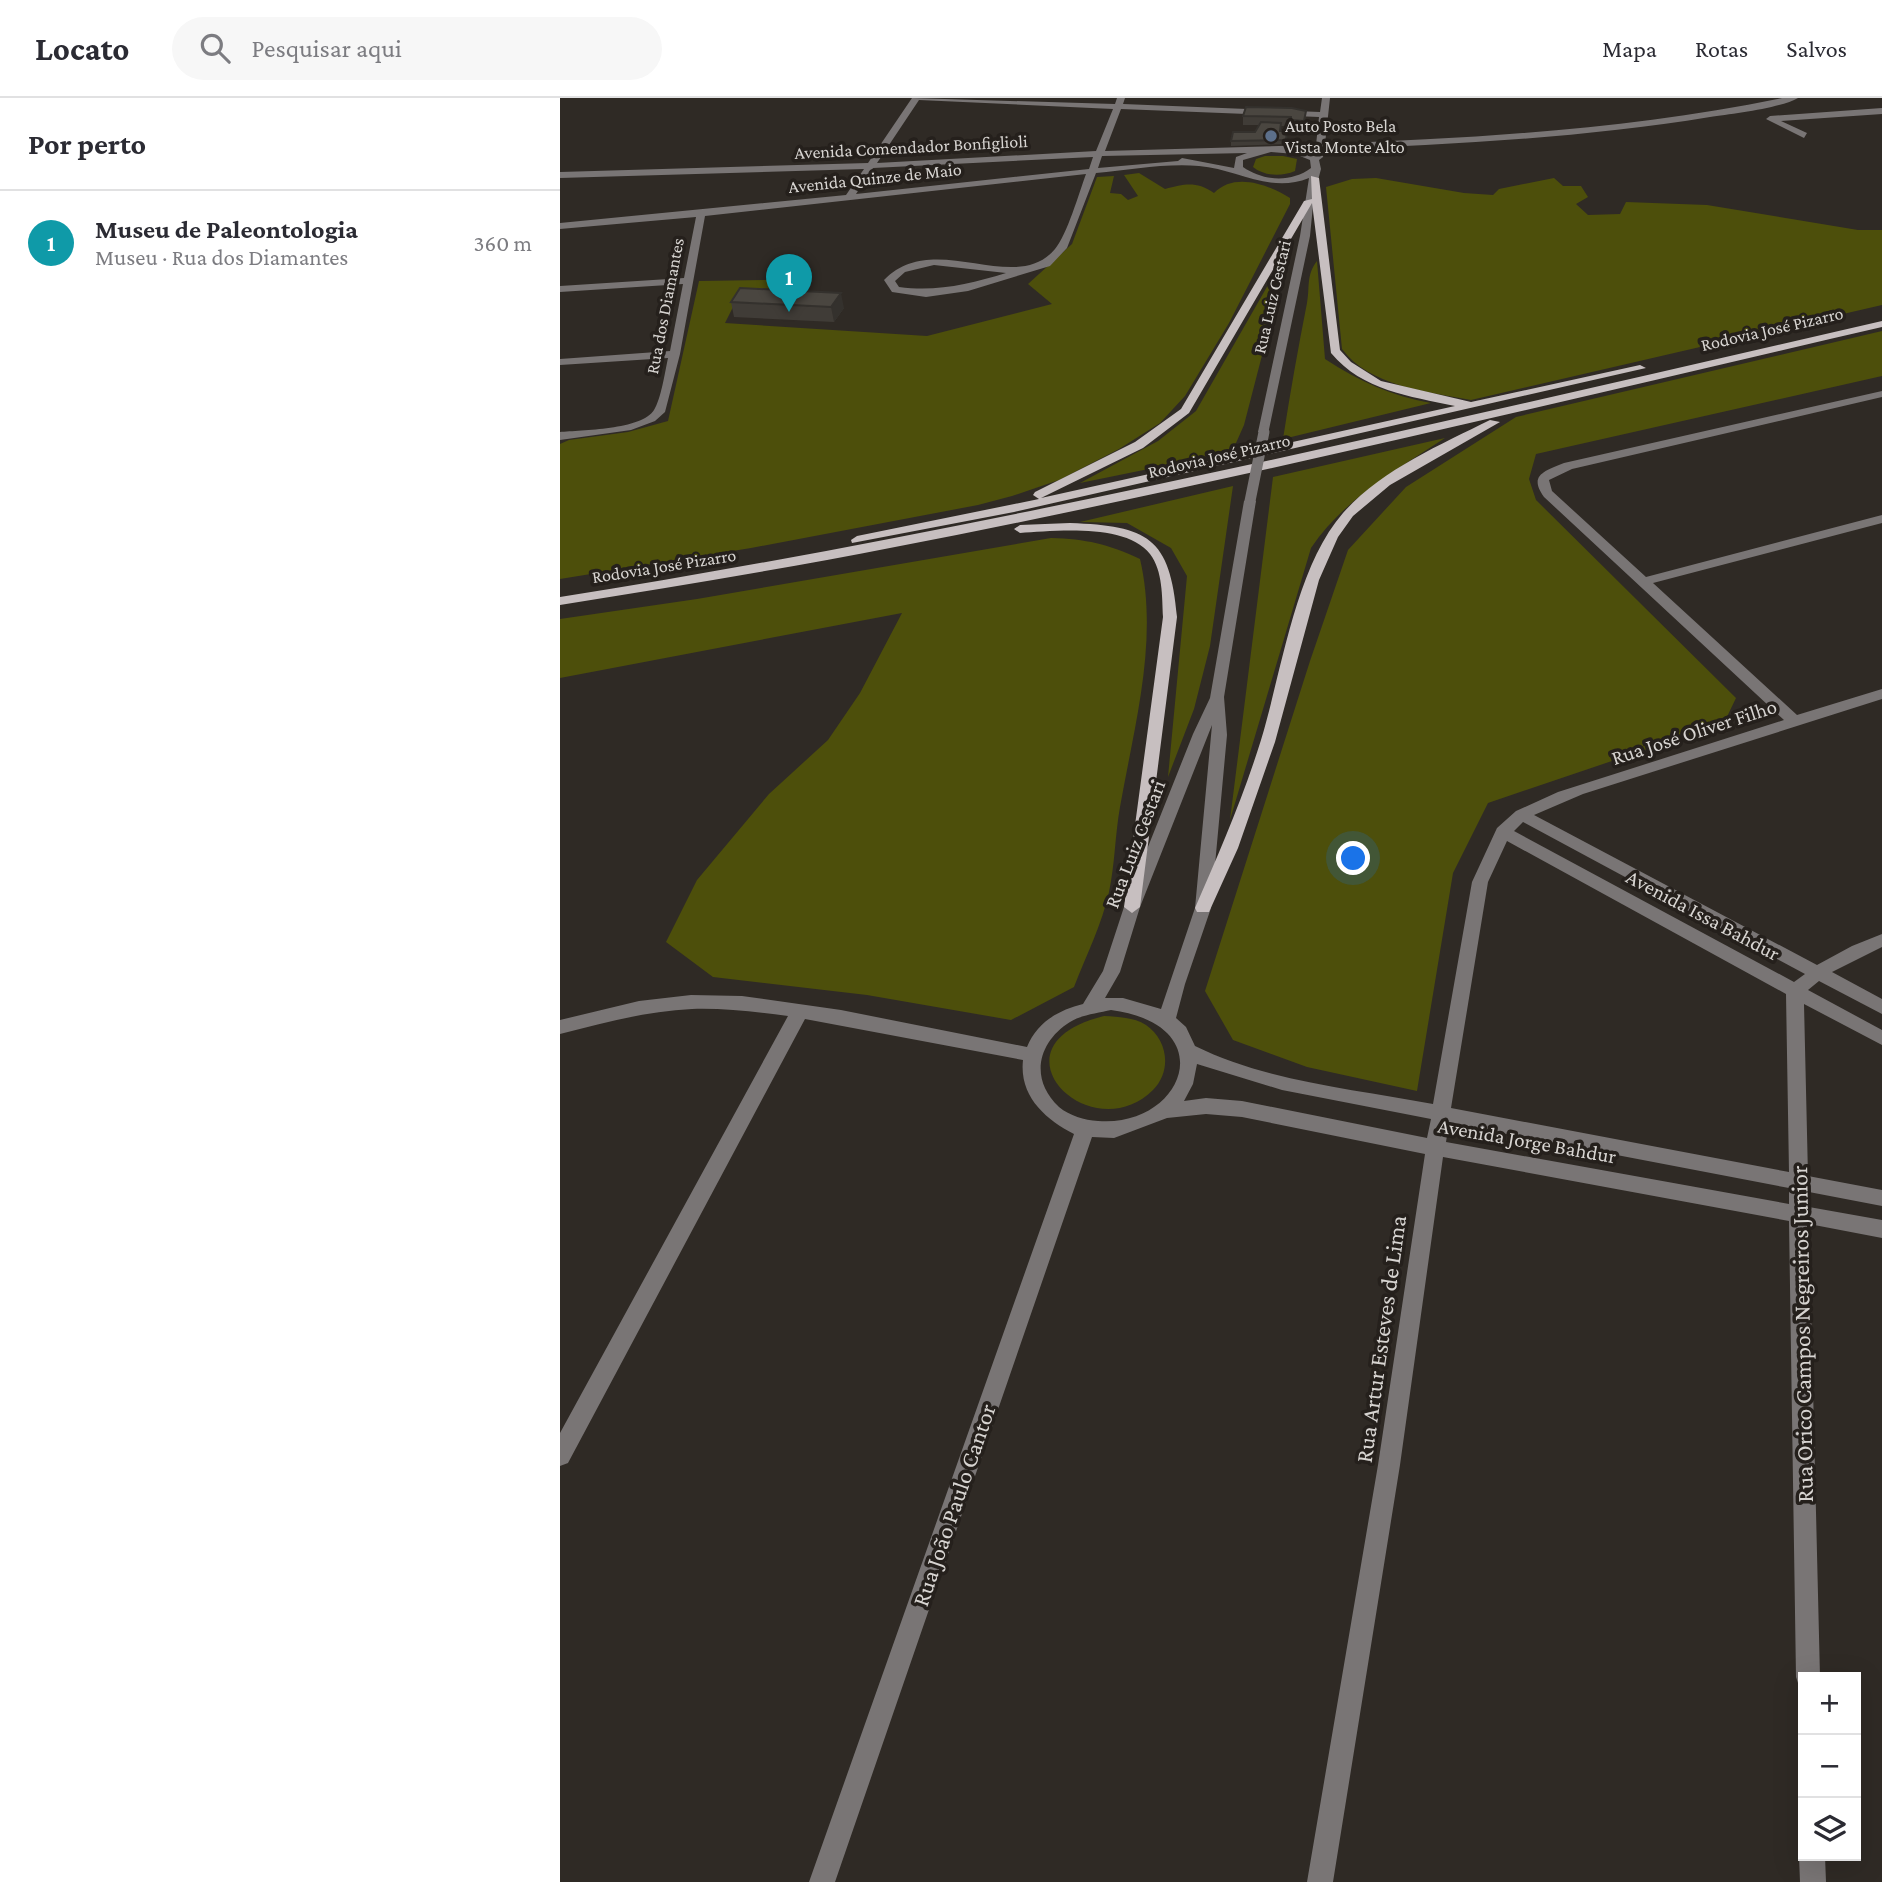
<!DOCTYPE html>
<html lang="pt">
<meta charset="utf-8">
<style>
body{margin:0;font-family:"Crimson Pro",serif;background:#f7f7f7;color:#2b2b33}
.controls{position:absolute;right:21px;bottom:21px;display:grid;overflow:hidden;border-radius:0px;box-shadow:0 7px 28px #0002}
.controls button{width:63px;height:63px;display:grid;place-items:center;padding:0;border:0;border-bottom:2px solid #e1e1e2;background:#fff;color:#2b2b33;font:35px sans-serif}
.you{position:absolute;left:794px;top:761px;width:24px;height:24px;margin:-18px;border:5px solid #fff;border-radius:50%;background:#1a73e8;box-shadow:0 0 0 10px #1a73e833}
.badge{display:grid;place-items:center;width:46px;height:46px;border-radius:50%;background:#7c3aed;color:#fff;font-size:23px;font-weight:700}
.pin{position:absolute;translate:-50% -58px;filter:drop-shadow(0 2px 4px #0008)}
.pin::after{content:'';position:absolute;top:37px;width:24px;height:21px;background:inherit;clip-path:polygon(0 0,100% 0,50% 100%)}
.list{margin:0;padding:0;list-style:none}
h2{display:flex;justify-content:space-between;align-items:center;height:91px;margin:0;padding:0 28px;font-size:30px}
h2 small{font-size:23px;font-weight:400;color:#7c7c81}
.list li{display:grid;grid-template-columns:46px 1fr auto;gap:21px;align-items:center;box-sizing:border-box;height:105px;padding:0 28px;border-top:2px solid #e1e1e2}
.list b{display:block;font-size:26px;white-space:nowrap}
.list p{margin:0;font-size:23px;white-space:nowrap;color:#7c7c81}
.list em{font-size:23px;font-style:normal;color:#7c7c81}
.icon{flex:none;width:38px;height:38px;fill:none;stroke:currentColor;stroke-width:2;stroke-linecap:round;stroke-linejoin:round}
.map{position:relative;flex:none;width:1322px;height:1784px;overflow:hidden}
header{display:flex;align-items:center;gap:42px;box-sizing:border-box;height:98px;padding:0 35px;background:#fff;border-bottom:2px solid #e1e1e2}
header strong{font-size:33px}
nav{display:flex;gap:38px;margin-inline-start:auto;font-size:24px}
.search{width:490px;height:63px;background:#f7f7f7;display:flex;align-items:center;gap:18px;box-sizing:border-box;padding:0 24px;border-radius:38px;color:#7c7c81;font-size:26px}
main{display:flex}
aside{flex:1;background:#fff}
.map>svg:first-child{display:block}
.green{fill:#4d4f0b}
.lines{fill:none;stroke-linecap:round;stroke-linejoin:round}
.minor{fill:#797575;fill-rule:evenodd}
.major{fill:#c7bfc0;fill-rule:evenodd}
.minor-bridge{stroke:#797575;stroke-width:11}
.wall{fill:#403c37}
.shaded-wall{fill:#34312d}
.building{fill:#4a4640;stroke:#34312d;stroke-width:2}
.service-dot{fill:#5c6f8a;stroke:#25201c;stroke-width:2.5}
.labels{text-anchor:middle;stroke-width:7;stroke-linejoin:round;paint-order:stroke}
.far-poi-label{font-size:18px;fill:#d7d4d1;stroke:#25201c;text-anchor:start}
.far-street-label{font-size:18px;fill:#d7d4d1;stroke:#25201c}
.street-label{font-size:21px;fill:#d7d4d1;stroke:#25201c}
.near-street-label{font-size:24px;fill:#d7d4d1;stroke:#25201c}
</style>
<header>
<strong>Locato</strong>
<div class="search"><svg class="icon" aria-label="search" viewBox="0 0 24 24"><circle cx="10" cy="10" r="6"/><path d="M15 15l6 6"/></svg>Pesquisar aqui</div>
<nav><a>Mapa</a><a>Rotas</a><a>Salvos</a></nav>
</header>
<main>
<aside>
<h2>Por perto<small></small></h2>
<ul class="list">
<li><span class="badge" style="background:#0f9aa8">1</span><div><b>Museu de Paleontologia</b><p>Museu · Rua dos Diamantes</p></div><em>360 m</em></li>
</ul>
</aside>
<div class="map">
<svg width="1322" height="1784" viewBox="0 0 1322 1784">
<rect width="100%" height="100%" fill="#2f2a25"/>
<g class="green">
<path d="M705,58H723L737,61L735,73C721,79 704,78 693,69L696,61Z"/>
<path d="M579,75L605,91C625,86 636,83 654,95C674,74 708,86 730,100V106L669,225L625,298L600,325L559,351L499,382L452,398L418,407L191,450L0,481V346L9,342L68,334L108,323L139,183L206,182L215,169L235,171L212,201H177L165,225L367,238L492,206L468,186L512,146L537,79L554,78L550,95L561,96L568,102L578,98L564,77Z"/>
<path d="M816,80L904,95L933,97L939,91L994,80L1003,88H1021L1028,99L1016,106L1028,117L1060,116L1066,104L1147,107L1298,132H1322V207L911,302C868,294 809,288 782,251L766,89L792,81Z"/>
<path d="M757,163L765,261C799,283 831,298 871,305L723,341C730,296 738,250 747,205C750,189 746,177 757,163Z"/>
<polygon points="716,173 721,184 684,327 672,354 520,385 598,343 636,313"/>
<polygon points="1322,233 1322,278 976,356 969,381 976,402 1176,600 1164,625 928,705 893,775 857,993 747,969 673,942 645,893 750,563 788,452 846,389 956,319"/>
<path d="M885,340C836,372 784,401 751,450L670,722L713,379Z"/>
<polygon points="673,388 650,548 634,611 608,679 627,478 611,450 567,425 520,424"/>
<path d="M491,440C526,441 548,446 580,461C599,542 574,629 560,709C555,737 555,766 549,794C542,826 526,858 514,889L451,922L307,897L153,879L106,844L137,782L209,696L268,642L300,595L342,515L0,580V521L137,501Z"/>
<path d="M544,918C559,919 573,919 586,927C608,942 612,973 593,992C530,1054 424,947 544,918Z"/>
</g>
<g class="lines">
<g class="minor">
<path d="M352,0L555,6L557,0H565L563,6L760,14L762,0H770L765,46C919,40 1071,31 1222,0H1238C1221,10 1172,16 1150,19C1023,40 894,46 764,52L763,59L759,62L761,71L754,97L750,138L708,336L698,334L740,138L749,80C710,96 677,71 639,68C606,65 569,72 536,75L507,150L490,168L408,193L366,199L332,194L324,182C374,130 455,199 495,151C507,137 519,95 526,76L145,118L120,256L105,314L95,323L71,332L0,342V334C21,332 82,332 94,312C101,301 105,274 108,260L0,267V261L110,253L123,186L0,194V188L124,180L136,119L0,131V125L286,97L304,71L0,80V74L308,65ZM359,2L553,11L536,53L317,65ZM561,11L759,19L756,47L545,53ZM743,52H755V58ZM711,54L735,56L750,62L751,70C731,85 703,83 683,69V62ZM687,55L676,59L674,70L622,60L618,63L538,70L542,58ZM533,59L529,71L296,96L313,70ZM374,167L446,175C410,186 377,194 339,189L335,183L345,174Z"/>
<polygon points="1322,10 1322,16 1221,23 1247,35 1244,40 1206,21 1210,18"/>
<path d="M1322,293V299L1012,371L989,382L992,393L1086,479L1322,417V425L1093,485L1237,617L1322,591V601L1023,696L974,717L1257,867L1292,848L1322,836V849L1272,874L1322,901V916L1259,883L1248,892L1322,932V947L1244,906L1248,1078L1322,1092V1108L1249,1094V1109L1322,1122V1140L1249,1126L1260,1579H1243V1589L1239,1588L1236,1579L1229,1123L883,1059L840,1367L773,1784H747L818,1367L865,1056L682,1019L646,1016L607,1020L554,1040L532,1039L275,1784H249L514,1036C485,1021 459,998 463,962L245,921L8,1365L0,1368V1335L228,918C196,914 164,910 132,911C87,913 43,925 0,936V922L79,903L131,897L182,898L281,912L467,949C477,924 499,912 523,906L543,873L564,809L633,636L650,600L684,403L690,399L696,403L664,599L667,637L651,810L625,886L616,920L626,929L635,948C708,984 795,991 873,1006L912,784L937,730L956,713L998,694L1224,622L984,399C968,377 985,373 1004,365ZM652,627L635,810L601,911L563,900H545L560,874L580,809ZM963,724L1245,876L1234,884L954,733ZM947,743L1226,896L1229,1074L891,1010L928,784ZM551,912C664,927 623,1030 538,1023C524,1022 510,1018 499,1009C469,981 478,944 510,924C521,917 538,915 551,912ZM637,966L722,992L871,1021L867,1040L682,1003L646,1000L624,1003L633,986ZM889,1025L1229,1090V1106L886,1044Z"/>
<polygon points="1243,1749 1243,1758 1265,1758 1266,1784 1240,1784 1239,1758"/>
</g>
<g class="major">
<path d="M751,78L759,80L780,252L791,264L821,283L911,304L1080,267L1086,270L454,414L292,445L291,442L297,438L479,401L473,397L475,394L575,344L621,311L744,103L752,101ZM752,105L771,255C803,293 849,298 895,308L481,400L583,350L629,315Z"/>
<path d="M1322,223V229C993,305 666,385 335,449C223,471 112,489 0,507V499C447,428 882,324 1322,223Z"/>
<path d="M930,322L940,324L830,387L793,418L778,439L759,482L715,644L678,750L649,814H637L635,810C659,755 683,700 701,642C722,573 735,470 783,415C821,372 880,347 930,322Z"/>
<path d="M510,425C588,428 610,439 617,519L580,809L572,815L564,809L603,519C602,499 603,473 590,456C566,425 494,433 460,435L454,431L460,427Z"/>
</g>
<polyline class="minor-bridge" points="690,403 704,334"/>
</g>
<g class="wall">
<polygon points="746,13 744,32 731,32 731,28 721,28 720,33 727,33 726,46 671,48 671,43 695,34 699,27 683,27 683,18"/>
<polygon points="171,204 284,210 274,224 174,219"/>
</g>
<polygon class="shaded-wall" points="281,195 284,210 274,224 271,209"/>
<g class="building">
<polygon points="686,9 732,10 746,13 744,23 731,22 731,19 683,18"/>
<polygon points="701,24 721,25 720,33 727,33 726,42 671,43 673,34 695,34"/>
<polygon points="180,190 281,195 271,209 171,204"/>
</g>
<circle class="service-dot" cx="711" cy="38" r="7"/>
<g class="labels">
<g class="far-poi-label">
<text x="725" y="34">Auto Posto Bela<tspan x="725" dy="21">Vista Monte Alto</tspan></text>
</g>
<g class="far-street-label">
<text transform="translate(351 49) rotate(-3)" y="6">Avenida Comendador Bonfiglioli</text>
<text transform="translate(315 80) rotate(-6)" y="6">Avenida Quinze de Maio</text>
<text transform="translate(712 199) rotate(-77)" y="6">Rua Luiz Cestari</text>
<text transform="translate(105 208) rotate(-79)" y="6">Rua dos Diamantes</text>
<text transform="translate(1212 231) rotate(-13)" y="6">Rodovia José Pizarro</text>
<text transform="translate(659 358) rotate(-13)" y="6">Rodovia José Pizarro</text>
<text transform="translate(104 468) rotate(-9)" y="6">Rodovia José Pizarro</text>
</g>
<g class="street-label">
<text transform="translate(1134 634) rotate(-18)" y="7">Rua José Oliver Filho</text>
<text transform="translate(575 746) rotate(-69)" y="7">Rua Luiz Cestari</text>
<text transform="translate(1143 817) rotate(28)" y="7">Avenida Issa Bahdur</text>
<text transform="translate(967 1043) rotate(10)" y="7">Avenida Jorge Bahdur</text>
</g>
<g class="near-street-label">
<text transform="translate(1242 1236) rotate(-91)" y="8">Rua Orico Campos Negreiros Junior</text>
<text transform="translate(821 1241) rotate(-82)" y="8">Rua Artur Esteves de Lima</text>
<text transform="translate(394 1407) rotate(-71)" y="8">Rua João Paulo Cantor</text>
</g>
</g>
</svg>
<div class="controls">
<button>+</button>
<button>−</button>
<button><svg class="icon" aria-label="layers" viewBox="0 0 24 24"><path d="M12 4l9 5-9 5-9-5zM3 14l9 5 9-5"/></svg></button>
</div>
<div class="you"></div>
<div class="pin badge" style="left:229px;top:214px;background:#0f9aa8">1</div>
</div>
</main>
